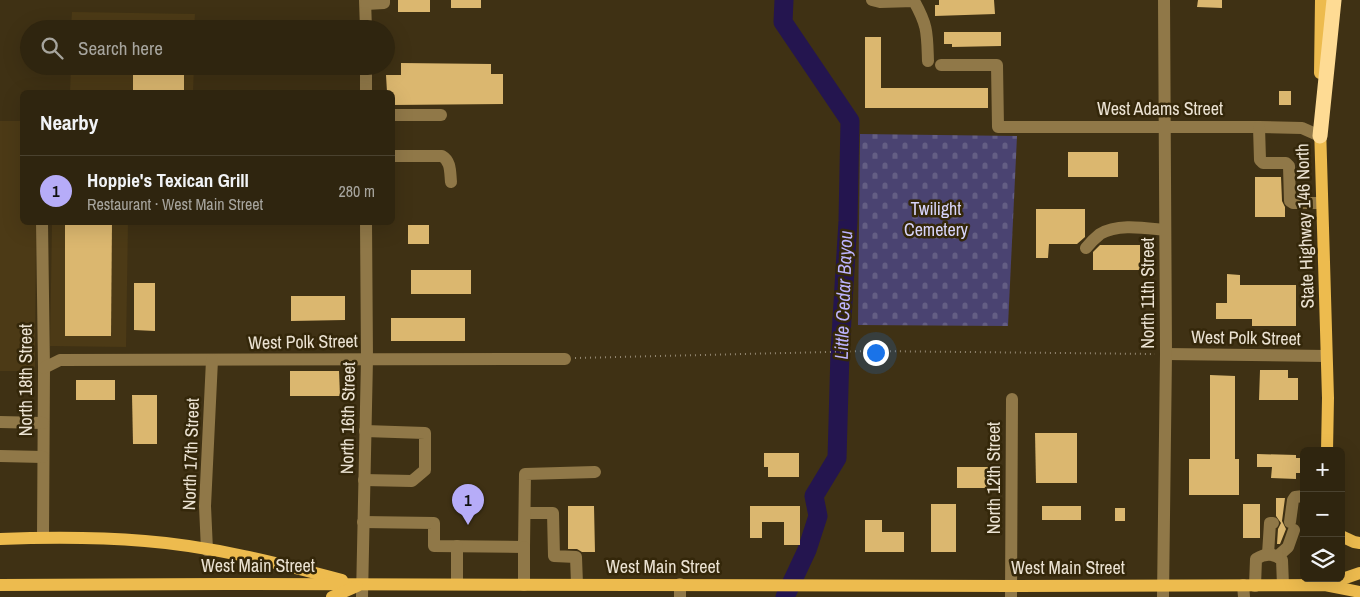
<!DOCTYPE html>
<meta charset="utf-8">
<style>
body{margin:0;font-family:"Archivo Narrow",sans-serif;background:#372d18;color:#f1f3f6}
.controls{position:absolute;right:15px;bottom:15px;display:grid;overflow:hidden;border-radius:8px;box-shadow:0 5px 20px #0002}
.controls button{width:45px;height:45px;display:grid;place-items:center;padding:0;border:0;border-bottom:1px solid #4a422f;background:#2f250f;color:#f1f3f6;font:25px sans-serif}
.you{position:absolute;left:875px;top:352px;width:18px;height:18px;margin:-12px;border:4px solid #fff;border-radius:50%;background:#1a73e8;box-shadow:0 0 0 8px #1a73e833}
.badge{display:grid;place-items:center;width:32px;height:32px;border-radius:50%;background:#b6acf8;color:#111;font-size:16px;font-weight:700}
.pin{position:absolute;translate:-50% -41px;filter:drop-shadow(0 1px 2px #0008)}
.pin::after{content:'';position:absolute;top:26px;width:18px;height:15px;background:inherit;clip-path:polygon(0 0,100% 0,50% 100%)}
.list{margin:0;padding:0;list-style:none}
h2{display:flex;justify-content:space-between;align-items:center;height:65px;margin:0;padding:0 20px;font-size:21px}
h2 small{font-size:16px;font-weight:400;color:#a7a59e}
.list li{display:grid;grid-template-columns:32px 1fr auto;gap:15px;align-items:center;box-sizing:border-box;height:70px;padding:0 20px;border-top:1px solid #4a422f}
.list b{display:block;font-size:19px;white-space:nowrap}
.list p{margin:0;font-size:16px;white-space:nowrap;color:#a7a59e}
.list em{font-size:16px;font-style:normal;color:#a7a59e}
.icon{flex:none;width:28px;height:28px;fill:none;stroke:currentColor;stroke-width:2;stroke-linecap:round;stroke-linejoin:round}
.map{position:relative;flex:none;width:1360px;height:597px;overflow:hidden}
.search{position:absolute;background:#2f250f;box-shadow:0 5px 20px #0002;left:20px;top:20px;width:375px;height:55px;display:flex;align-items:center;gap:12px;box-sizing:border-box;padding:0 18px;border-radius:28px;color:#a7a59e;font-size:19px}
.panel{position:absolute;background:#2f250f;box-shadow:0 5px 20px #0002;left:20px;top:90px;width:375px;height:135px;border-radius:8px}
.map>svg:first-child{display:block}
.built{fill:#4c3a16}
.cemetery{fill:url(#cemetery-stones)}
.lines{fill:none;stroke-linecap:round;stroke-linejoin:round}
.river{stroke:#24154f;stroke-width:19}
.building{fill:#dbb76f}
.path{stroke:#928670;stroke-width:2;stroke-dasharray:1 4;stroke-linecap:butt}
.minor{stroke:#907848;stroke-width:12}
.major{stroke:#edbb4e;stroke-width:12}
.highway{stroke:#fedb94;stroke-width:15}
.labels{text-anchor:middle;stroke-width:5;stroke-linejoin:round;paint-order:stroke}
.street-label{font-size:18px;fill:#ebe2d2;stroke:#34270a}
.park-label{font-size:18px;fill:#d8d5fb;stroke:#34270a}
.water-label{font-size:19px;font-style:italic;fill:#bdb4fe;stroke:#34270a}
</style>
<div class="map">
<svg width="1360" height="597" viewBox="0 0 1360 597">
<defs>
<pattern id="cemetery-stones" width="16" height="16" patternUnits="userSpaceOnUse" patternTransform="scale(1.25)"><rect width="16" height="16" fill="#4a4371"/><path d="M2 7V4a2 2 0 0 1 4 0v3zM10 15v-3a2 2 0 0 1 4 0v3z" fill="#645e84"/></pattern>
</defs>
<rect width="100%" height="100%" fill="#3f3114"/>
<g class="built">
<polygon points="72,12 195,14 194,29 71,29"/>
<polygon points="71,66 194,66 193,92 70,92"/>
<polygon points="0,121 22,121 22,222 36,223 35,371 0,371"/>
<polygon points="52,223 128,223 126,347 50,346"/>
</g>
<polygon class="cemetery" points="860,134 1017,136 1008,326 858,325"/>
<g class="lines">
<polyline class="river" points="784,0 783,22 850,121 848,221 840,352 837,458 814,496 818,516 807,550 785,597"/>
</g>
<g class="building">
<rect x="398" y="0" width="32" height="12"/>
<rect x="451" y="0" width="30" height="8"/>
<polygon points="939,0 994,0 995,14 935,16 935,5 939,5"/>
<polygon points="1198,0 1222,0 1222,8 1197,7"/>
<polygon points="944,32 1001,32 1001,46 952,47 952,44 944,44"/>
<polygon points="865,37 881,37 881,88 988,88 988,108 865,108"/>
<polygon points="401,63 491,64 491,74 503,74 503,104 392,105 392,92 387,92 386,75 401,75"/>
<rect x="133" y="66" width="51" height="26"/>
<rect x="1279" y="91" width="12" height="14"/>
<rect x="1068" y="152" width="50" height="25"/>
<polygon points="1255,177 1281,177 1282,201 1285,207 1285,217 1255,217"/>
<polygon points="1036,209 1085,209 1085,237 1077,244 1049,244 1048,258 1036,258"/>
<polygon points="65,222 112,222 111,336 65,336"/>
<rect x="408" y="225" width="21" height="19"/>
<polygon points="1100,245 1140,245 1140,270 1093,270 1093,252"/>
<rect x="411" y="270" width="60" height="24"/>
<polygon points="1227,274 1240,275 1240,285 1296,285 1296,326 1252,326 1252,319 1216,319 1216,303 1227,303"/>
<polygon points="134,283 155,283 155,331 134,330"/>
<polygon points="291,296 345,296 345,320 291,321"/>
<rect x="391" y="318" width="74" height="23"/>
<polygon points="1260,370 1288,370 1288,378 1298,378 1298,400 1259,400"/>
<polygon points="290,371 339,371 340,396 290,396"/>
<polygon points="1210,375 1235,376 1235,459 1239,459 1239,495 1189,495 1189,459 1210,459"/>
<rect x="76" y="380" width="39" height="20"/>
<polygon points="132,395 157,395 157,444 133,444"/>
<polygon points="1035,433 1077,433 1077,483 1036,483"/>
<polygon points="764,453 799,453 799,477 768,477 768,467 764,467"/>
<polygon points="1257,454 1296,455 1296,458 1304,458 1303,473 1296,473 1296,479 1271,478 1272,467 1257,467"/>
<rect x="957" y="467" width="32" height="21"/>
<polygon points="1276,498 1285,498 1282,521 1286,529 1280,544 1277,544 1278,529 1281,523 1276,516"/>
<rect x="931" y="504" width="25" height="48"/>
<rect x="1243" y="504" width="17" height="34"/>
<polygon points="568,506 594,506 595,552 582,552 577,549 568,549"/>
<polygon points="750,506 800,506 800,545 784,545 784,522 762,522 762,538 750,538"/>
<rect x="1042" y="506" width="39" height="14"/>
<rect x="1115" y="508" width="10" height="13"/>
<polygon points="865,520 882,520 882,532 904,532 904,552 865,552"/>
</g>
<g class="lines">
<polyline class="path" points="575,358 870,351 1155,354"/>
<g class="minor">
<polyline points="365,0 366,29"/>
<path d="M872,0L880,2L914,1C928,26 927,33 928,61"/>
<polyline points="366,4 384,3 384,0"/>
<polyline points="941,65 997,65 998,127 1259,127 1302,128 1320,136"/>
<polyline points="366,66 366,92"/>
<polyline points="392,115 441,115"/>
<polyline points="1259,127 1260,160 1263,163 1286,163 1289,166 1290,201 1293,203 1322,203"/>
<path d="M392,156H442C451,161 450,172 451,182"/>
<polyline points="42,222 44,368 43,537"/>
<path d="M1086,248C1090,243 1095,238 1100,234C1118,223 1145,228 1165,230"/>
<polyline points="1166,354 1326,356"/>
<polyline points="44,368 60,360 565,359"/>
<polyline points="0,422 43,423"/>
<polyline points="0,456 43,457"/>
<polyline points="364,480 412,481 425,470 425,433 365,431"/>
<polyline points="525,513 553,513 554,556 576,557 577,584"/>
<polyline points="363,522 434,523 434,546 524,547 525,474 595,472"/>
<polyline points="1290,522 1293,500 1295,497 1304,496"/>
<polyline points="457,546 457,584"/>
<polyline points="207,550 205,506 212,360"/>
<polyline points="1268,554 1270,523 1273,523"/>
<polyline points="1278,556 1288,547 1294,530"/>
<polyline points="680,584 680,597"/>
<polyline points="524,585 524,547"/>
<polyline points="1243,585 1244,597"/>
<path d="M1255,586L1256,559C1265,553 1274,553 1282,560L1283,585"/>
<polyline points="362,597 367,359 366,222"/>
<polyline points="1011,597 1012,399"/>
<polyline points="1163,597 1166,354 1164,0"/>
</g>
<g class="major">
<polyline points="1320,73 1321,0"/>
<polyline points="1320,126 1328,398 1327,451"/>
<polyline points="1341,536 1354,542 1360,543"/>
<path d="M0,539C48,537 97,537 145,541C211,546 278,563 342,580"/>
<polyline points="0,585 224,584 1011,586 1325,585 1360,592"/>
<polyline points="1325,585 1360,573"/>
<polyline points="332,597 357,586"/>
</g>
<polyline class="highway" points="1320,136 1334,0"/>
</g>
<g class="labels">
<g class="street-label">
<text x="1160" y="115">West Adams Street</text>
<text transform="translate(1305 226) rotate(-92)" y="6">State Highway 146 North</text>
<text transform="translate(1148 293) rotate(-90)" y="6">North 11th Street</text>
<text transform="translate(1246 338) rotate(1)" y="6">West Polk Street</text>
<text transform="translate(303 342) rotate(-1)" y="6">West Polk Street</text>
<text transform="translate(26 380) rotate(-90)" y="6">North 18th Street</text>
<text transform="translate(348 418) rotate(-89)" y="6">North 16th Street</text>
<text transform="translate(191 454) rotate(-88)" y="6">North 17th Street</text>
<text transform="translate(994 478) rotate(-90)" y="6">North 12th Street</text>
<text x="258" y="572">West Main Street</text>
<text x="663" y="573">West Main Street</text>
<text x="1068" y="574">West Main Street</text>
</g>
<g class="park-label">
<text x="936" y="215">Twilight<tspan x="936" dy="21">Cemetery</tspan></text>
</g>
<g class="water-label">
<text transform="translate(843 295) rotate(-88)" y="7">Little Cedar Bayou</text>
</g>
</g>
</svg>
<div class="controls">
<button>+</button>
<button>−</button>
<button><svg class="icon" aria-label="layers" viewBox="0 0 24 24"><path d="M12 4l9 5-9 5-9-5zM3 14l9 5 9-5"/></svg></button>
</div>
<div class="you"></div>
<div class="pin badge" style="left:468px;top:525px">1</div>
<div class="search"><svg class="icon" aria-label="search" viewBox="0 0 24 24"><circle cx="10" cy="10" r="6"/><path d="M15 15l6 6"/></svg>Search here</div>
<section class="panel">
<h2>Nearby<small></small></h2>
<ul class="list">
<li><span class="badge">1</span><div><b>Hoppie's Texican Grill</b><p>Restaurant · West Main Street</p></div><em>280 m</em></li>
</ul>
</section>
</div>
